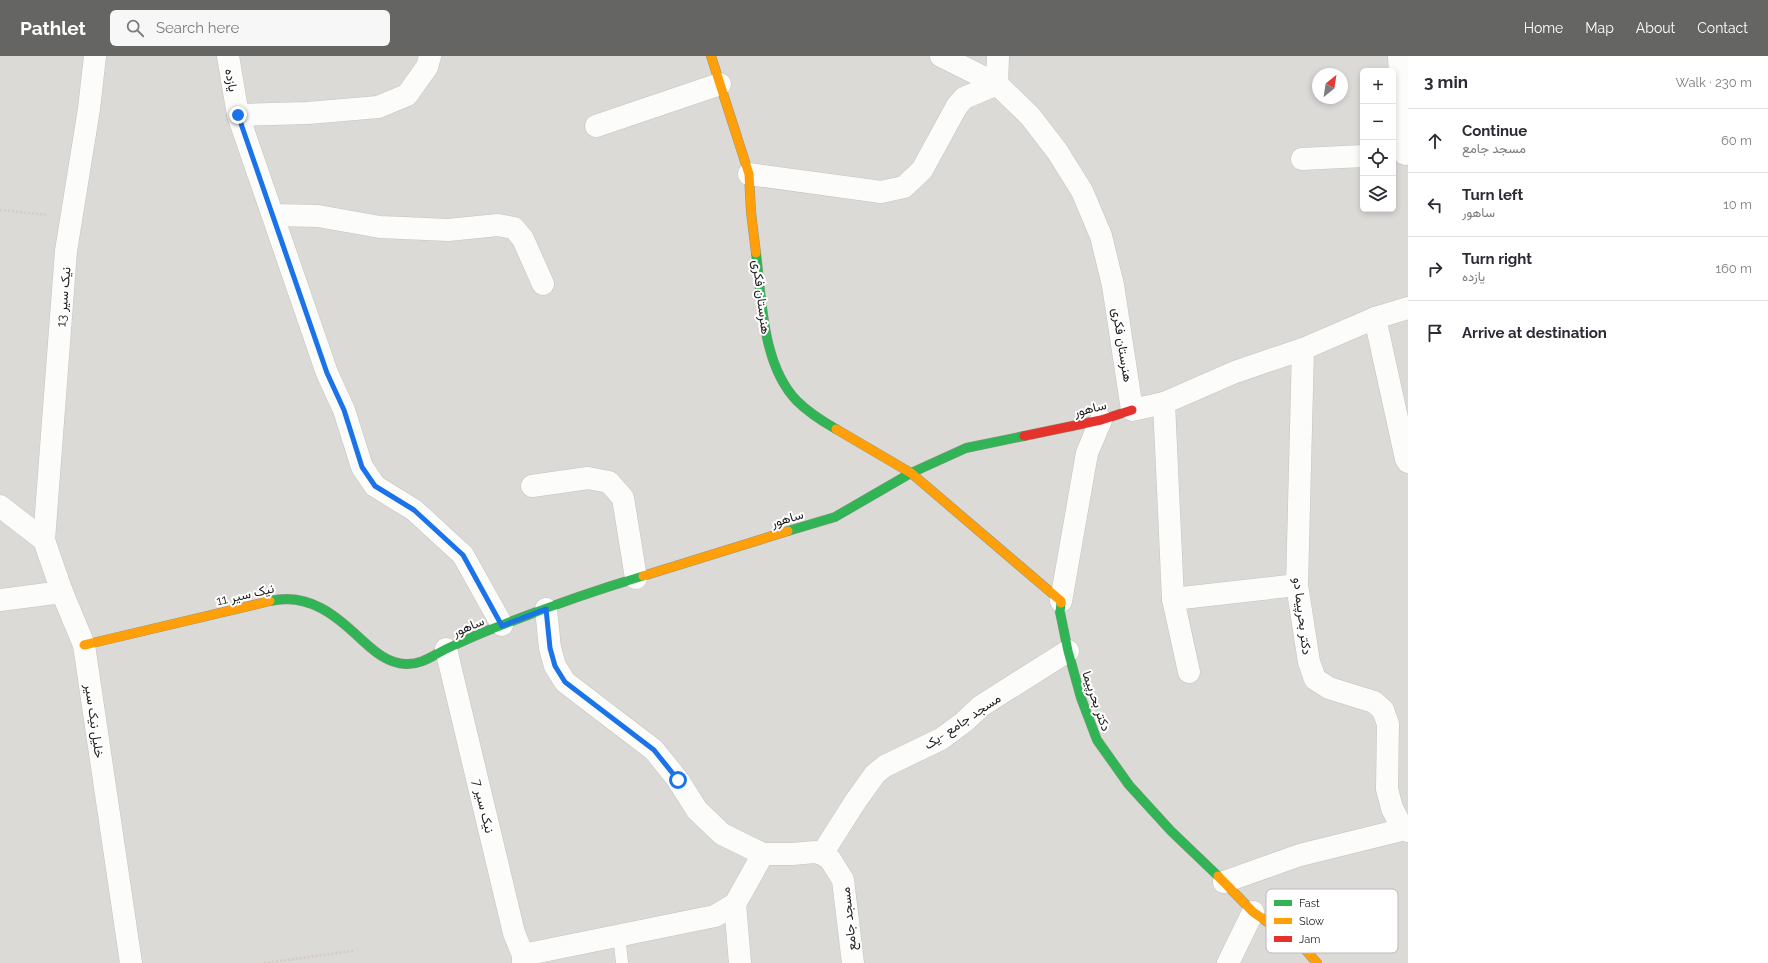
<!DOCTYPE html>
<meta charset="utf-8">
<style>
body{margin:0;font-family:Raleway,Vazirmatn,sans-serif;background:#f7f7f7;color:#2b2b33}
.controls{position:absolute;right:12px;top:12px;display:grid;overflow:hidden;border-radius:6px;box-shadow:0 2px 6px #0003}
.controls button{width:36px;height:36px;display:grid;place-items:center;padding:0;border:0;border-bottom:1px solid #e1e1e2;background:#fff;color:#2b2b33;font:20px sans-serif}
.compass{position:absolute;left:1312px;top:12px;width:36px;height:36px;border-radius:50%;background:#fff;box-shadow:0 2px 6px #0003;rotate:30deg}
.stop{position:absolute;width:12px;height:12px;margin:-9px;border:3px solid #1a73e8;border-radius:50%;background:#fff}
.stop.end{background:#1a73e8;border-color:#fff;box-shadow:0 1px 4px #0008}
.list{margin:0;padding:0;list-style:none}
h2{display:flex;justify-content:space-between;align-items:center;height:52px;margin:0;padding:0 16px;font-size:17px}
h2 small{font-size:13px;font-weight:400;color:#7c7c81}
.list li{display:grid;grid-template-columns:26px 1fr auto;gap:12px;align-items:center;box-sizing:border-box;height:64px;padding:0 16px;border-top:1px solid #e1e1e2}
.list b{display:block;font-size:15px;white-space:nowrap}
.list p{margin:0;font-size:13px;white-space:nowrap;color:#7c7c81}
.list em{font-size:13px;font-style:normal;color:#7c7c81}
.icon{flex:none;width:22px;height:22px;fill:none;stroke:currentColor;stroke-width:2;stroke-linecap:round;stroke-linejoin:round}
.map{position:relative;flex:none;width:1408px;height:907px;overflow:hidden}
header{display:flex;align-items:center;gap:24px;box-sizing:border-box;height:56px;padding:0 20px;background:#656563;color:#fff}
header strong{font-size:19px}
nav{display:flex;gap:22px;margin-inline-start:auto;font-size:14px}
.search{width:280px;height:36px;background:#f7f7f7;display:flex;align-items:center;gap:10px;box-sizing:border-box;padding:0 14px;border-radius:6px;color:#7c7c81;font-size:15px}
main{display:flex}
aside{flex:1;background:#fff}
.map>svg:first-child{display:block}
.residential{fill:#dbdad7;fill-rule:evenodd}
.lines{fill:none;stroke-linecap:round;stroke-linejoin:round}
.lane-casing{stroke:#c4c4c1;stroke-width:13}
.street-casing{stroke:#c4c4c1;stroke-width:23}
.fast-casing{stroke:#91967d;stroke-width:10}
.slow-casing{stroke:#91967d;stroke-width:10}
.jam-casing{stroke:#91967d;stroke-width:10}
.path{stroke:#d7cac4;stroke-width:2.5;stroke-dasharray:2 2;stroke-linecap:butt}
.lane{stroke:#fcfcfb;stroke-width:12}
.street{stroke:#fcfcfb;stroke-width:22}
.fast{stroke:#30b455;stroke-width:9}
.slow{stroke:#ff9f0a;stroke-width:9}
.jam{stroke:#e5322d;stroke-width:9}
.route{stroke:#1a73e8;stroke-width:5}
.labels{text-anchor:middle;stroke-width:4;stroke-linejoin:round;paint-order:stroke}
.street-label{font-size:13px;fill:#1d1d1d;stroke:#fff}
.key{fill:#fff;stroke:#bbb;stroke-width:1}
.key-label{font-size:11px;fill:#1d1d1d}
</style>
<header>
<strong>Pathlet</strong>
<div class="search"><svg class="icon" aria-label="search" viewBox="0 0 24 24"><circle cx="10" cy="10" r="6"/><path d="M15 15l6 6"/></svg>Search here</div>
<nav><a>Home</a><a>Map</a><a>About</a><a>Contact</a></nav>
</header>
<main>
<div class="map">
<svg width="1408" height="907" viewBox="0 0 1408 907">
<rect width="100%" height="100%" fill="#ecebe5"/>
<path class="residential" d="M0,0H1408V907H0ZM1363,15H1393V153H1363ZM1318,18H1342V42H1318Z"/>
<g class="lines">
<g class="lane-casing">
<polyline id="lane" points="619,878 622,907"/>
</g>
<g class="street-casing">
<g id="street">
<polyline points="228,0 238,59 327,317 344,354 362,411 375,430 414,454 463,499 502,569"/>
<polyline points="941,0 997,28 1030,60 1057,95 1082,135 1101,180 1113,229 1132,354 1164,347 1235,316 1303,293 1375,262 1408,252"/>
<polyline points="1399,0 1405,98"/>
<polyline points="238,59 308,57 378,51 407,39 427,11 430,0"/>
<polyline points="596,70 720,28"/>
<polyline points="1302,103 1363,100"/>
<polyline points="749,118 881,136 904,131 922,114 957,50 964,42 997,28 998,0"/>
<polyline points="274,159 318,160 380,171 448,174 498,169 514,172 523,183 543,228"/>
<polyline points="1375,262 1406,403 1408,406"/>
<polyline points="1303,293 1297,529 1309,606 1315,623 1329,632 1374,646 1383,654 1388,668 1387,733 1392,752 1398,764 1408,775"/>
<polyline points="1164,347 1173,543 1189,616"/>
<polyline points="532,430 588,422 609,426 623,442 636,522"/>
<polyline points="0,450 44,484 62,536 84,589 131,907"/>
<polyline points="44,484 66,195 89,53 95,0"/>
<polyline points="1173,543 1297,529"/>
<polyline points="0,544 62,536"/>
<polyline points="1061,545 1087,397 1101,364"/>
<polyline points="546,553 550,592 555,610 565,626 654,694 678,724 697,754 722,778 763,798 792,798 815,796 822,798 830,803 843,824 853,907"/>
<polyline points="446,593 514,877 523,899 523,907"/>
<polyline points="822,798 855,746 875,718 885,710 941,683 964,666 981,650 1068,595"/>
<polyline points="1224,826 1300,799 1405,773"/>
<polyline points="735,848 740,907"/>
<polyline points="523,899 715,860 735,848 763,798"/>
<polyline points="1228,907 1253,856"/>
</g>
</g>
<g class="fast-casing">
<g id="fast">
<path d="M756,197C762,244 762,309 797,345C809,357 822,365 836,373"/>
<polyline points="788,475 835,461 911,417 966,392 1024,380"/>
<path d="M270,545C310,536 336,560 363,585C375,596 388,607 405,608C421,609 432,600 446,593C465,584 483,576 502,569C548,551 596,534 643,520"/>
<polyline points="1061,547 1060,556 1068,595 1081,642 1097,684 1129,729 1171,775 1218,820"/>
</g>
</g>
<g class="slow-casing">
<g id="slow">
<polyline points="711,0 749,118 751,156 756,197"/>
<polyline points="836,373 911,417 1061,545 1061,547"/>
<polyline points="643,520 788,475"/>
<polyline points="84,589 270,545"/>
<polyline points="1218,820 1253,856 1303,891 1317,907"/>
</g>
</g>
<g class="jam-casing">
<polyline id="jam" points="1024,380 1101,364 1132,354"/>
</g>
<g class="path">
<polyline points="0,154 48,159"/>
<polyline points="264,907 353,895"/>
</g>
<use href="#lane" class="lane"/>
<use href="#street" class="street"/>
<use href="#fast" class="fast"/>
<use href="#slow" class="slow"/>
<use href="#jam" class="jam"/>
</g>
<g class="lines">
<polyline class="route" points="238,59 327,317 344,354 362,411 375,430 414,454 463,499 502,570 546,553 550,592 555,610 565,626 654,694 678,724"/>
</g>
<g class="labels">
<g class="street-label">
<text transform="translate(232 24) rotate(80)" y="5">یازده</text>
<text transform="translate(63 241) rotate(-85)" y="5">نیک سیر 13</text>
<text transform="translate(762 241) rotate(83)" y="5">هنرستان فکری</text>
<text transform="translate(1123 289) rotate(81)" y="5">هنرستان فکری</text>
<text transform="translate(1090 352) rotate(-14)" y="5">ساهور</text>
<text transform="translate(787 462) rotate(-17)" y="5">ساهور</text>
<text transform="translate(245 538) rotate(-13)" y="5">نیک سیر 11</text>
<text transform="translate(1303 560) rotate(83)" y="5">دکتر بحرپیما دو</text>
<text transform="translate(468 570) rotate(-23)" y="5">ساهور</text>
<text transform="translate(1097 645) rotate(71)" y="5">دکتر بحرپیما</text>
<text transform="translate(95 665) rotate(82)" y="5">خلیل نیک سیر</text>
<text transform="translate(962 665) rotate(-34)" y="5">مسجد جامع -یک</text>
<text transform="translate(484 750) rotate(76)" y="5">نیک سیر 7</text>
<text transform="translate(848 863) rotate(-96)" y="5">مسجد جامع</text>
</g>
</g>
<rect x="1266" y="833" width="132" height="64" rx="6" class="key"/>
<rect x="1274" y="844" width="18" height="6" fill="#30b455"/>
<rect x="1274" y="862" width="18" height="6" fill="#ff9f0a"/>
<rect x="1274" y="880" width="18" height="6" fill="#e5322d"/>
<g class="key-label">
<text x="1299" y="851">Fast</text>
<text x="1299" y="869">Slow</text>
<text x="1299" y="887">Jam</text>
</g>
</svg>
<div class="controls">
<button>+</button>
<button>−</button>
<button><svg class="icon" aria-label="locate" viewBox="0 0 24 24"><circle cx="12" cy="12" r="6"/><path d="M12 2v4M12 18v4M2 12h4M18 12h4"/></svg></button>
<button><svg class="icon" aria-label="layers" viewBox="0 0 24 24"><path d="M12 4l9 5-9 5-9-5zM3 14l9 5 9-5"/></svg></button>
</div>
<svg class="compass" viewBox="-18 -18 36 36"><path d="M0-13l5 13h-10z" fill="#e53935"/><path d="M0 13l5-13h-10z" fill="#7c7c81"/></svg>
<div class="stop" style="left:678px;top:724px"></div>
<div class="stop end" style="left:238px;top:59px"></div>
</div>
<aside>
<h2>3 min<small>Walk · 230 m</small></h2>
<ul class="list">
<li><svg class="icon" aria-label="ahead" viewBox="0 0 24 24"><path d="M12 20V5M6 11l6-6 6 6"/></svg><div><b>Continue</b><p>مسجد جامع</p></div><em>60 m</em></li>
<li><svg class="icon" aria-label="left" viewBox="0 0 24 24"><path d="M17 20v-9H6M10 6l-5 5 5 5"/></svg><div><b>Turn left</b><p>ساهور</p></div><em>10 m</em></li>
<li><svg class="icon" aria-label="right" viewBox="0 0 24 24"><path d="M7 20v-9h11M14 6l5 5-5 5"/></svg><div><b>Turn right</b><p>یازده</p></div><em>160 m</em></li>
<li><svg class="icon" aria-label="arrive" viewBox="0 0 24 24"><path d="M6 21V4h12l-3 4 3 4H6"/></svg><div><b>Arrive at destination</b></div></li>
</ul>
</aside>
</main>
